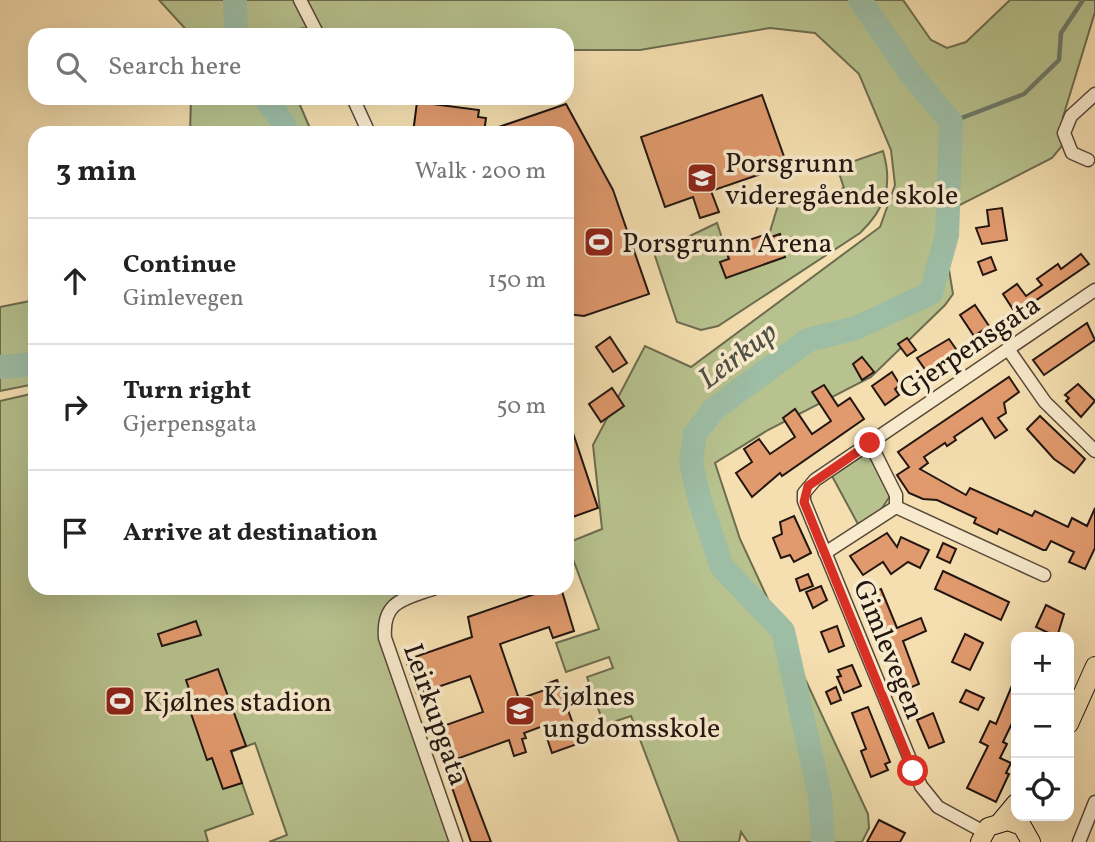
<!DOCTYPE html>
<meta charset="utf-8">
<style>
body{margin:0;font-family:Vollkorn,serif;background:#f2f2f2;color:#222}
.controls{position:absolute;right:21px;bottom:21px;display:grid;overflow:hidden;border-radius:14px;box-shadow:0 7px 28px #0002}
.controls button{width:63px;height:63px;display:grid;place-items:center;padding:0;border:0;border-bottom:2px solid #e0e0e0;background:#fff;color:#222;font:35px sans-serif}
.stop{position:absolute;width:21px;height:21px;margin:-16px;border:5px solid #d93025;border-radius:50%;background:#fff}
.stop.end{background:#d93025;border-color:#fff;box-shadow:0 2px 7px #0008}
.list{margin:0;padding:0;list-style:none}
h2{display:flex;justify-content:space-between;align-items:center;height:91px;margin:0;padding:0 28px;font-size:30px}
h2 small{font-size:23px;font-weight:400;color:#767676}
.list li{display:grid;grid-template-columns:46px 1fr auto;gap:21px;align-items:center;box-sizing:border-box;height:126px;padding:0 28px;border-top:2px solid #e0e0e0}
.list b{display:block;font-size:26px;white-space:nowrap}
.list p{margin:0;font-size:23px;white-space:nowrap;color:#767676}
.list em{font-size:23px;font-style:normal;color:#767676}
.icon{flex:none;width:38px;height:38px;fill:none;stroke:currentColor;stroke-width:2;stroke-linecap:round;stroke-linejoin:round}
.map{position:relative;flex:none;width:1095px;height:842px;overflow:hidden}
.search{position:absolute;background:#fff;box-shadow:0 7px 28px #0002;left:28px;top:28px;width:546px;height:77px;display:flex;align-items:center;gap:18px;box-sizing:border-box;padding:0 24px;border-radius:21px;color:#767676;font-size:26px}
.panel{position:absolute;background:#fff;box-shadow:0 7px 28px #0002;left:28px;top:126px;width:546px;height:469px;border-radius:21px}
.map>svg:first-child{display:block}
.green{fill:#b7c28e;stroke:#6c6c50;stroke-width:2}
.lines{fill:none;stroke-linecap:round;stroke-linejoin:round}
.stream{stroke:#6c7a6a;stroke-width:4.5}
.river{stroke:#9dbda5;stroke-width:24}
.building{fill:#e19a6d;stroke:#221611;stroke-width:2}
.street-casing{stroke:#574839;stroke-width:15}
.primary-casing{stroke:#221611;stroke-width:20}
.street{stroke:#f8eacc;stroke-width:12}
.primary{stroke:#f5dfb0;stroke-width:18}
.route{stroke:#d93025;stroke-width:9}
.labels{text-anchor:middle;stroke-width:7;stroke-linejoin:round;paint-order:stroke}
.poi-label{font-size:28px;fill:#221611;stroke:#f8eacc;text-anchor:start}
.street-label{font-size:28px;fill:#221611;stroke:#f8eacc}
.water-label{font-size:30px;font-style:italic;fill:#4d5045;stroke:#f8eacc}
</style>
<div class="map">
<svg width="1095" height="842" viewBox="0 0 1095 842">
<rect width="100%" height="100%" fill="#f5dfb0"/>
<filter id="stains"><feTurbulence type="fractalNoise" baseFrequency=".00286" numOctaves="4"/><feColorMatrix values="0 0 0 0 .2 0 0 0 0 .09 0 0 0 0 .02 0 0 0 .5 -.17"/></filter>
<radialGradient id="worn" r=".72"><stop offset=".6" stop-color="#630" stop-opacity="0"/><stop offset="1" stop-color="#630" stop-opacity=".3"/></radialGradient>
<g class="green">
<polygon points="159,0 903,0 931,40 947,48 966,42 1010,0 1095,0 1095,12 1063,117 1066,141 1052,158 940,215 953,294 945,305 871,377 768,430 715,463 740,539 868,814 869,828 862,842 748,842 741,832 739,842 679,842 631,716 604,725 587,677 613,668 609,657 566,672 556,643 599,629 567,543 602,529 593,445 645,346 691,367 880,227 895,185 891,150 859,74 815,33 770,28 640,50 567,50 567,35 362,35 302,28 294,35 191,35"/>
<polygon points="191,98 297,98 312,133 190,133"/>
<path d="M883,151C893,185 886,208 860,233L718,326L701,330L677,322L654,253L717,223L729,259L720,262L726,277L784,257L782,249L794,245L792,237L782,240L780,234L768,238L779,202L788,198L791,205L844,188L837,167Z"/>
<polygon points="35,300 35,384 0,391 0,307"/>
<polygon points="35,393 35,588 435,588 401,600 384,624 456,842 269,842 287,835 255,743 231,752 253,814 205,831 208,842 0,842 0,401"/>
<polygon points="864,455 869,455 890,496 879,513 859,526 832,476"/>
</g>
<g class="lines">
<polyline class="stream" points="951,122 1024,94 1059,60 1061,33 1083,0"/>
<g class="river">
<polyline points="235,0 236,35"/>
<polyline points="265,98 284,124 286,133"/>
<polyline points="0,367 35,364"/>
<polyline points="823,842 820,796 783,631 722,567 700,501 691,463 695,434 714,409 808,340 856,328 931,293 947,235 951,122 910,73 860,0"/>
</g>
</g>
<g class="building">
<polygon points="762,95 787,165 711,191 719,212 700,218 693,197 665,207 641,137"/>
<polygon points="417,102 479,110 478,117 486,118 484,133 413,133"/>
<polygon points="566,104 613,190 649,294 584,316 567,314 567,133 487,131"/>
<polygon points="1002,208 1007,240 982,244 976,228 989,226 987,210"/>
<polygon points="780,234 785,257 726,278 720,262 729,259 725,248 764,235 766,239"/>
<polygon points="1081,254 1089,264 1016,314 1003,294 1017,284 1026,296 1042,285 1037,279 1058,264 1061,269"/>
<polygon points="991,257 996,270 983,275 978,262"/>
<polygon points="975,305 989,326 974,336 960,315"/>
<polygon points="1087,323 1095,340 1044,375 1033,360"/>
<polygon points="610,337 627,363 613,372 596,347"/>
<polygon points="907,338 916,350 907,356 898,344"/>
<polygon points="949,339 956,349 946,357 949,361 929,375 917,358"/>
<polygon points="862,357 874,372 862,380 853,364"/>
<polygon points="892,372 900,385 895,389 899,395 885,405 872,386"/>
<polygon points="1009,377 1019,392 1004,403 1006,413 998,418 1007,430 995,438 982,418 954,437 956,440 947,446 945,443 924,457 928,463 920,469 966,495 970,488 1032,516 1035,511 1068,527 1072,518 1087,526 1095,508 1095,548 1085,569 1069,562 1074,552 1051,541 1046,550 1043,550 999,529 997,534 974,523 976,518 937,500 923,499 909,493 897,475 909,467 898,452"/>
<polygon points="1078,384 1095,401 1081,417 1066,401 1069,398 1065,395"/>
<polygon points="824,385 838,406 850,398 864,419 782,476 780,473 752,497 736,473 752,462 744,449 759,439 770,454 795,437 783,418 795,409 812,434 831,421 812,392"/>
<polygon points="612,388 624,406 601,422 589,404"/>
<polygon points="1040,416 1085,459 1074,473 1054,459 1027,429"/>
<polygon points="569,421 598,508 567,519 567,422"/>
<polygon points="794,516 811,553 794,562 790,555 781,558 773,538 782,534 780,522"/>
<polygon points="887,533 897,547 901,537 929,550 920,568 908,562 891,574 883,562 863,575 850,556"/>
<polygon points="943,543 956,549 950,563 937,557"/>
<polygon points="943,571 1009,602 1001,620 935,589"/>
<polygon points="808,574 813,586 800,591 796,579"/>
<polygon points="821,586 827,600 813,608 806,592"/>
<polygon points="552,588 561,588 574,631 553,638 549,627 500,644 519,699 545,690 543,685 557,680 580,743 552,753 543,726 524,733 526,738 522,739 526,752 514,756 509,740 459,758 491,842 471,842 432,730 483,712 470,676 417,694 406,660 472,637 468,617"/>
<polygon points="881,589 897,628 921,618 926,631 903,641 919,684 902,691 879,642 885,640 870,604 875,602 871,593"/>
<polygon points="1046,605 1064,614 1057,637 1036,627"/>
<polygon points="196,621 201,635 162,646 158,634"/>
<polygon points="837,626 844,646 829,652 821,632"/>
<polygon points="965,634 983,643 970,670 952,662"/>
<polygon points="852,665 861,686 844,693 837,677 841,676 838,670"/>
<polygon points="218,669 246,746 231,751 242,783 223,789 212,758 207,760 186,699 192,697 186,680"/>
<polygon points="1016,676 1016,715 1003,742 1007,744 1000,758 1011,763 1006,773 1009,774 996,802 967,788 988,746 980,742 990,721 996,724"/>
<polygon points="836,687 841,700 831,704 826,692"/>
<polygon points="966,690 984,698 978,710 960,702"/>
<polygon points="868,707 890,762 885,764 888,770 871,777 861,751 866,749 852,713"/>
<polygon points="933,713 944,742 929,748 917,720"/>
<polygon points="879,820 905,833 900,842 867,842"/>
</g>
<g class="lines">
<g class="street-casing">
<g id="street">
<polyline points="300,0 318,35"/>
<polyline points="353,98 369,133"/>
<polyline points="1088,160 1072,153 1064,133 1071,116 1095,94"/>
<polyline points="1008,349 1045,402 1095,451"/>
<polyline points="870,443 896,495 896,507"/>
<polyline points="825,553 896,507 1044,575"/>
<path d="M435,588C405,599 382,600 385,638L456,842"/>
<polyline points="984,832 938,807 921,786 804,501 804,493 815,480 1095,290"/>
<polyline points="1079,842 1095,802"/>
</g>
</g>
<g class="primary-casing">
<g id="primary">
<polyline points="1069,724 1095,666"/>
<polyline points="1001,821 1016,803"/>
<polyline points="980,842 988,827 1008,821 1022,826 1031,842"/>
</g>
</g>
<use href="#street" class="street"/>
<use href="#primary" class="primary"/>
</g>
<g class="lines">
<polyline class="route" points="870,443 808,486 804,502 913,771"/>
</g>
<defs>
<g id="school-square" transform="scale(1.575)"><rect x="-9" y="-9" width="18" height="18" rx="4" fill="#8f2418" stroke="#f8eacc"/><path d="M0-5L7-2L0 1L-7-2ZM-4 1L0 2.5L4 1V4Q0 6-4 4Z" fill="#fff"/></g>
<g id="stadium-square" transform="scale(1.575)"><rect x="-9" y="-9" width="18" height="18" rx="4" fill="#8f2418" stroke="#f8eacc"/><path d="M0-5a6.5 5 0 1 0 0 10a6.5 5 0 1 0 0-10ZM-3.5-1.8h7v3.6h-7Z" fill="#fff"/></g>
</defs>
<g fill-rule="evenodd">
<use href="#school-square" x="702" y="178"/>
<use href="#stadium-square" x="599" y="242"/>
<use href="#stadium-square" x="120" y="701"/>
<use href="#school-square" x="520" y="711"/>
</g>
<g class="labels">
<g class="poi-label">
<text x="725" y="172">Porsgrunn<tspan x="725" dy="32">videregående skole</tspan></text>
<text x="622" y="252">Porsgrunn Arena</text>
<text x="543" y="705">Kjølnes<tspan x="543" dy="32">ungdomsskole</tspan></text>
<text x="143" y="711">Kjølnes stadion</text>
</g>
<g class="street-label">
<text transform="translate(969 346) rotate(-34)" y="10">Gjerpensgata</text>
<text transform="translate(890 649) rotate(68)" y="10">Gimlevegen</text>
<text transform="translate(437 714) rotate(71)" y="10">Leirkupgata</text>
</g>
<g class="water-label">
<text transform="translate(737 355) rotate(-37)" y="10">Leirkup</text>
</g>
</g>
<rect width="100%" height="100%" filter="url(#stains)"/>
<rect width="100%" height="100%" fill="url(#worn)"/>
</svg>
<div class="controls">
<button>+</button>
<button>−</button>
<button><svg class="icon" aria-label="locate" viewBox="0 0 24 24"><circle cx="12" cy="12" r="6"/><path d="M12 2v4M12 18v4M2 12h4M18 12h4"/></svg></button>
</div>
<div class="stop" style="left:913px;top:771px"></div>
<div class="stop end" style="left:870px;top:443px"></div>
<div class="search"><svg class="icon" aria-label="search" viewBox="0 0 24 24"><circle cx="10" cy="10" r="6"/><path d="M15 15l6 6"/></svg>Search here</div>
<section class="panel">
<h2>3 min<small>Walk · 200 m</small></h2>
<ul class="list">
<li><svg class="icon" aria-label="ahead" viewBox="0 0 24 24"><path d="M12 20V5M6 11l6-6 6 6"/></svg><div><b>Continue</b><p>Gimlevegen</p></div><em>150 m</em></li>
<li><svg class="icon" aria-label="right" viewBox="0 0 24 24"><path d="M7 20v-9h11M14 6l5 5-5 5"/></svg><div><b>Turn right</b><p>Gjerpensgata</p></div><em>50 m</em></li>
<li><svg class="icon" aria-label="arrive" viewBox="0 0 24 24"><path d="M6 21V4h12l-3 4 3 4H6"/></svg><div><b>Arrive at destination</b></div></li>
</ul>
</section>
</div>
